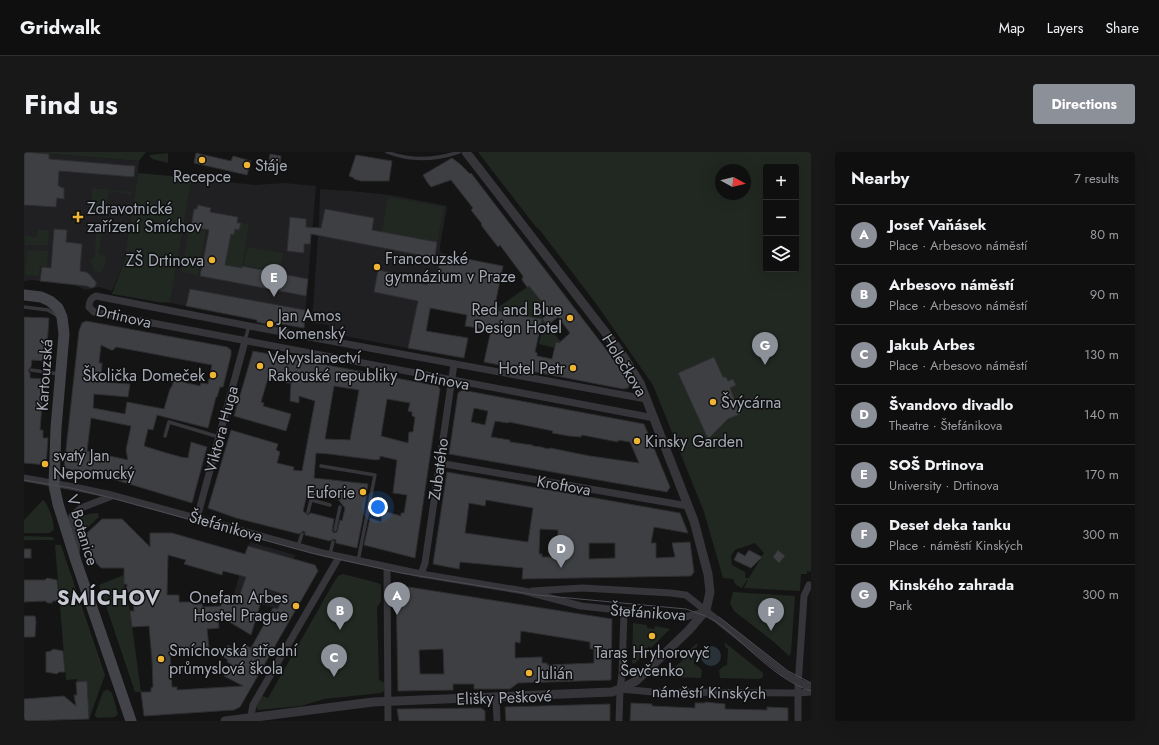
<!DOCTYPE html>
<meta charset="utf-8">
<style>
body{margin:0;font-family:Jost,sans-serif;background:#181819;color:#f1f3f6}
.controls{position:absolute;right:12px;top:12px;display:grid;overflow:hidden;border-radius:4px;box-shadow:0 4px 16px #0002}
.controls button{width:36px;height:36px;display:grid;place-items:center;padding:0;border:0;border-bottom:1px solid #2f2f30;background:#0f0f10;color:#f1f3f6;font:20px sans-serif}
.compass{position:absolute;left:691px;top:12px;width:36px;height:36px;border-radius:50%;background:#0f0f10;box-shadow:0 4px 16px #0002;rotate:98deg}
.you{position:absolute;left:354px;top:355px;width:14px;height:14px;margin:-10px;border:3px solid #fff;border-radius:50%;background:#1a73e8;box-shadow:0 0 0 6px #1a73e833}
.badge{display:grid;place-items:center;width:26px;height:26px;border-radius:50%;background:#8c9099;color:#fff;font-size:13px;font-weight:700}
.pin{position:absolute;translate:-50% -33px;filter:drop-shadow(0 1px 2px #0008)}
.pin::after{content:'';position:absolute;top:21px;width:14px;height:12px;background:inherit;clip-path:polygon(0 0,100% 0,50% 100%)}
.list{margin:0;padding:0;list-style:none}
h2{display:flex;justify-content:space-between;align-items:center;height:52px;margin:0;padding:0 16px;font-size:17px}
h2 small{font-size:13px;font-weight:400;color:#9b9c9f}
.list li{display:grid;grid-template-columns:26px 1fr auto;gap:12px;align-items:center;box-sizing:border-box;height:60px;padding:0 16px;border-top:1px solid #2f2f30}
.list b{display:block;font-size:15px;white-space:nowrap}
.list p{margin:0;font-size:13px;white-space:nowrap;color:#9b9c9f}
.list em{font-size:13px;font-style:normal;color:#9b9c9f}
.icon{flex:none;width:22px;height:22px;fill:none;stroke:currentColor;stroke-width:2;stroke-linecap:round;stroke-linejoin:round}
.map{position:relative;flex:none;width:787px;height:569px;overflow:hidden;border-radius:4px}
header{display:flex;align-items:center;gap:24px;box-sizing:border-box;height:56px;padding:0 20px;background:#0f0f10;border-bottom:1px solid #2f2f30}
header strong{font-size:19px}
nav{display:flex;gap:22px;margin-inline-start:auto;font-size:14px}
.intro{display:flex;align-items:center;justify-content:space-between;box-sizing:border-box;height:96px;padding:0 24px}
h1{margin:0;font-size:28px}
.button{padding:10px 18px;border-radius:4px;background:#8c9099;color:#fff;font-size:14px;font-weight:700}
main{display:flex;gap:24px;padding:0 24px}
aside{flex:1;background:#0f0f10;border-radius:4px;box-shadow:0 4px 16px #0002}
.map>svg:first-child{display:block}
.built{fill:#202022}
.green{fill:#202821;fill-rule:evenodd}
.water{fill:#2a3239}
.building{fill:#3e3f42;stroke:#2e2e31;fill-rule:evenodd}
.lines{fill:none;stroke-linecap:round;stroke-linejoin:round}
.service{stroke:#35353a;stroke-width:3.5}
.minor{stroke:#35353a;stroke-width:7}
.tertiary{stroke:#35353a;stroke-width:9}
.secondary{stroke:#43444a;stroke-width:11}
.tram{stroke:#4c4d53;stroke-width:1}
.poi-dot{fill:#eeb433;stroke:#0f0f10;stroke-width:1.5}
.labels{text-anchor:middle;stroke-width:3;stroke-linejoin:round;paint-order:stroke}
.poi-label{font-size:16px;fill:#a5aab5;stroke:#0f0f10;text-anchor:start}
.street-label{font-size:16px;fill:#a5aab5;stroke:#0f0f10}
.district-label{font-size:20px;font-weight:bold;letter-spacing:1px;fill:#c6c9d1;stroke:#0f0f10}
</style>
<header>
<strong>Gridwalk</strong>
<nav><a>Map</a><a>Layers</a><a>Share</a></nav>
</header>
<div class="intro"><h1>Find us</h1><a class="button">Directions</a></div>
<main>
<div class="map">
<svg width="787" height="569" viewBox="0 0 787 569">
<rect width="100%" height="100%" fill="#141415"/>
<g class="built">
<polygon points="0,0 115,9 114,21 100,110 88,139 75,135 61,138 54,134 8,128 0,129"/>
<polygon points="168,26 231,33 260,31 292,34 280,176 257,172 256,175 239,172 233,170 233,168 146,151"/>
<polygon points="296,37 327,39 366,43 423,54 416,94 417,103 399,199 305,181 305,173 288,171 295,70"/>
<polygon points="226,390 271,403 254,457 236,452 231,471 216,462 207,452 219,410"/>
</g>
<g class="green">
<polygon points="3,0 122,0 115,9"/>
<path d="M454,0H787V420L783,419V422H777L776,439L720,436L724,428H723L718,436L712,433L709,427L699,426L680,360L629,233L573,153L515,77L512,75ZM742,15H772V117H742ZM697,18H721V42H697ZM690,205L699,225H702L704,229L709,227L712,233L706,236L715,257L684,287L654,221ZM731,391L740,401L725,426H721V420L708,413L707,404L711,398L715,396H717Z"/>
<polygon points="144,1 144,11 128,7 125,3"/>
<polygon points="114,21 168,26 146,151 141,150 140,151 88,142 100,110"/>
<polygon points="68,36 107,40 107,43 85,39 81,62 69,60 67,58"/>
<polygon points="364,45 420,55 413,90 358,80"/>
<polygon points="217,71 225,72 218,116 195,112 203,103 207,82 210,83 211,77 215,78"/>
<polygon points="72,73 79,74 75,102 83,105 78,120 76,121 71,119 66,109 71,103 72,78 70,74"/>
<polygon points="165,76 182,79 174,123 157,120"/>
<polygon points="14,78 25,78 24,93 1,93 1,84 13,85"/>
<polygon points="224,95 259,101 255,120 220,113"/>
<polygon points="3,98 24,99 23,114 16,114 15,124 1,123"/>
<polygon points="506,133 518,150 513,154 512,157 519,165 518,167 538,191 532,190 531,196 515,192 517,181 515,181 517,167 470,158"/>
<path d="M19,348C25,353 30,370 30,378L25,381H0V368Z"/>
<path d="M74,361L75,365L61,378H59L55,375C52,362 65,362 74,361Z"/>
<polygon points="0,384 29,385 30,388 0,388"/>
<polygon points="31,393 37,393 81,523 65,567 63,529 53,530 53,527 42,528"/>
<polygon points="319,422 354,431 357,433 357,450 353,455 355,528 361,531 360,539 357,541 300,547 277,554 234,558 232,555 237,545 239,544 244,546 310,430 314,424"/>
<polygon points="100,423 100,432 106,459 117,540 111,540 75,433"/>
<polygon points="709,440 771,444 767,501 765,504 750,490 710,459 706,451"/>
<polygon points="610,471 623,473 623,476 630,477 631,474 646,477 627,496 625,494 620,499 622,501 610,512 608,511 609,472"/>
<polygon points="700,490 739,521 739,525 736,527 696,526 695,518 700,514 703,513 704,496 702,496"/>
<polygon points="673,491 673,495 671,496 670,512 672,513 678,518 677,526 641,525 640,522 649,514 651,515 659,508 657,506"/>
<polygon points="83,537 88,541 94,562 91,565 74,566 71,564 71,562 79,540"/>
</g>
<circle class="water" cx="687" cy="504" r="10"/>
<g class="building">
<polygon points="0,0 25,2 25,7 111,14 110,25 35,19 34,34 36,34 36,35 40,36 40,47 33,46 32,55 0,53"/>
<polygon points="172,1 207,9 209,4 227,9 223,23 170,11"/>
<polygon points="246,2 257,4 256,13 245,11"/>
<polygon points="332,3 368,9 365,29 337,29 330,27 330,26 325,24"/>
<polygon points="428,6 436,12 446,22 447,21 578,192 606,231 604,236 599,237 460,210 467,178 441,174 443,163 406,156 402,179 444,186 440,206 384,196 394,149 350,140 354,118 369,121 368,126 382,129 384,124 390,125 390,130 403,133 405,125 412,126 417,102 479,114 470,158 518,167 511,200 513,201 513,204 528,207 532,190 535,191 546,181 534,165 524,173 518,167 526,160 505,134 503,135 498,128 499,124 487,108 476,93 474,95 457,73 458,72 447,58 449,56 427,28 407,35 403,30 399,23"/>
<polygon points="174,53 187,56 186,60 214,65 213,71 217,71 215,78 211,77 210,83 207,82 201,113 218,116 218,114 284,127 282,144 176,124 185,78 167,75 170,57 173,57"/>
<polygon points="301,57 350,66 348,78 413,90 411,106 287,82 286,92 280,92 280,101 263,99 266,65 282,67 282,75 297,76"/>
<polygon points="30,77 43,78 42,90 58,92 56,119 62,120 65,122 72,130 72,133 70,135 67,136 63,134 16,129 18,115 27,116"/>
<polygon points="166,137 281,158 280,176 257,172 256,175 246,173 233,170 233,168 162,154"/>
<polygon points="0,165 25,166 22,209 8,208 7,215 4,218 6,221 6,226 20,227 16,278 19,278 19,286 24,286 22,313 0,311"/>
<path d="M62,169L203,195L207,198V203L199,235H196L193,245H192L184,276L133,263L129,278L124,277L120,294L139,300L157,305L164,306L167,290L183,295L168,351L92,328L40,316L55,179L58,171ZM77,193L87,198H89L92,195L188,213L184,232L177,231L176,234L150,228L148,234L146,237L140,257L103,250L101,262L69,256L70,242L104,245L106,232L77,230L78,211H75ZM67,266L107,274L102,298L104,308L63,299Z"/>
<path d="M229,199L414,234L416,237L391,406L340,393L346,366L357,370L359,359L377,364V361H380L383,343L369,341L373,308L356,304V307L352,308L305,302L292,301L290,326L344,332L339,365L333,396L312,391V388L309,387L306,389L281,383V380L279,379L275,382L212,366L184,356L207,278L254,292L252,298L256,300L253,311L270,315L269,318L278,319L291,249L275,244V251L266,249L267,231H262V229L244,226L237,250L240,251L239,254L267,262L262,279L210,264ZM310,234L335,238L326,288L301,287ZM363,247L386,251L384,259L388,260V264L391,265L389,280H385L384,291L357,284ZM283,343L313,346L321,356L318,369L316,368L313,380L310,381L308,379L310,367L287,361L284,363L279,359Z"/>
<polygon points="690,205 699,225 702,225 704,229 709,227 712,233 706,236 716,262 704,267 684,287 654,221"/>
<path d="M438,238L620,272L646,335L643,340L425,302L434,241ZM450,256L464,259L461,273L447,270ZM471,269L484,271L485,270L529,279L528,281L545,284L557,285L558,283L594,290V288L606,290L615,311L566,304L526,296L524,297L517,295L509,294L508,293L486,290V288L467,285Z"/>
<path d="M423,320L656,361L664,381L630,375L627,391H632V406L651,405L648,391L666,390L670,420L667,424L498,427L499,416L436,410L435,417L409,412ZM462,348L509,356L504,390L441,381L445,351L461,354ZM516,377L534,378V405H518V402H515ZM565,391H591V406L565,407Z"/>
<path d="M78,367H98L126,395V381H148L221,402L224,394L291,413L294,419L216,555L210,558L120,564L117,540H127V536L129,535L128,508L125,474L108,475L106,459H110L109,441L102,440L103,432H100V416H77L63,401V381ZM144,403L162,408L160,412L198,423L199,419L222,425L216,442L196,443L197,454L179,455L178,452H173V450H155V443H143ZM241,436L259,442L254,457L249,456L227,496L221,493L218,498L212,495L210,497L204,493L198,504L204,508L203,510L207,512L200,524L219,534L153,538V535H148L146,498L185,496L183,477L195,476L194,463L227,483Z"/>
<rect x="0" y="397" width="7" height="9"/>
<polygon points="725,398 738,405 727,416 710,408 714,400 721,404"/>
<polygon points="754,398 761,404 755,411 749,405"/>
<polygon points="23,426 33,428 35,449 29,449 28,451 24,451 21,449 0,450 0,428 21,428"/>
<path d="M372,433L588,467L587,528L494,531L486,537H450V532H429V538L374,539ZM497,479L566,490V497H570V511L523,513V511H518V505L491,506V490L496,491ZM419,497L420,522H396L395,498Z"/>
<polygon points="0,464 11,464 12,469 11,485 0,485"/>
<polygon points="29,497 39,499 41,520 35,520 33,522 22,520 22,500 27,499"/>
<polygon points="63,529 65,567 0,569 0,547 40,544 52,554 50,543 53,543 52,530"/>
<polygon points="681,550 701,552 701,557 743,558 743,555 764,556 764,569 606,569 607,551 628,552 628,554 671,556 671,551 681,551"/>
<polygon points="586,552 586,569 482,569 481,555"/>
<polygon points="457,556 461,559 461,569 375,569 373,557"/>
</g>
<g class="lines">
<g class="service">
<path d="M363,0C388,10 411,8 435,0"/>
<polyline points="0,155 24,158 34,164"/>
<polyline points="221,188 225,174"/>
<polyline points="7,218 35,222"/>
<polyline points="141,284 145,270 195,285"/>
<polyline points="297,314 351,323 334,409"/>
<polyline points="284,360 287,348 306,353"/>
<polyline points="311,378 316,355"/>
<polyline points="274,394 278,382"/>
<polyline points="306,402 309,390"/>
</g>
<g class="minor">
<path d="M622,247L225,174L72,144C67,146 65,149 65,155L70,160L630,266"/>
<polyline points="415,311 664,354"/>
<polyline points="0,326 50,335 88,343 299,401 397,422 500,439 557,454 661,465 681,460"/>
<polyline points="173,366 221,189"/>
<polyline points="52,401 53,389 47,369 48,364 57,356 88,344"/>
<polyline points="363,416 364,569"/>
<polyline points="397,422 401,411 430,212"/>
<polyline points="508,439 559,436 647,441 662,443 760,521 775,530 787,535"/>
<polyline points="596,537 629,540 775,541 787,540"/>
<polyline points="472,545 473,569"/>
<polyline points="226,569 229,553 315,405"/>
<polyline points="595,569 596,537 598,522 600,459"/>
<polyline points="774,569 774,534 780,444 785,433 787,434"/>
</g>
<polyline class="tertiary" points="201,569 349,550 588,540 596,537 612,529 665,478 682,458 686,440 684,422 670,369 616,231 598,202 442,0"/>
<polyline class="secondary" points="0,143 17,145 26,149 34,156 38,165 40,182 32,276 30,333 34,352 52,409 107,569"/>
<g class="tram">
<path d="M0,328L47,336L84,345L287,401L377,421L513,443L662,457L679,463L691,469C722,491 750,527 787,539"/>
<polyline points="695,465 764,519 787,531"/>
</g>
</g>
<g class="poi-dot">
<circle cx="178" cy="8" r="4"/>
<circle cx="223" cy="13" r="4"/>
<path d="M52 59h4v4h4v4h-4v4h-4v-4h-4v-4h4z"/>
<circle cx="188" cy="108" r="4"/>
<circle cx="353" cy="115" r="4"/>
<circle cx="546" cy="166" r="4"/>
<circle cx="246" cy="172" r="4"/>
<circle cx="236" cy="214" r="4"/>
<circle cx="549" cy="216" r="4"/>
<circle cx="189" cy="223" r="4"/>
<circle cx="689" cy="250" r="4"/>
<circle cx="613" cy="289" r="4"/>
<circle cx="21" cy="312" r="4"/>
<circle cx="339" cy="340" r="4"/>
<circle cx="272" cy="454" r="4"/>
<circle cx="628" cy="484" r="4"/>
<circle cx="137" cy="507" r="4"/>
<circle cx="505" cy="521" r="4"/>
</g>
<g class="labels">
<g class="poi-label">
<text x="231" y="19">Stáje</text>
<text x="178" y="30" text-anchor="middle">Recepce</text>
<text x="63" y="62">Zdravotnické<tspan x="63" dy="18">zařízení Smíchov</tspan></text>
<text x="361" y="112">Francouzské<tspan x="361" dy="18">gymnázium v Praze</tspan></text>
<text x="180" y="114" text-anchor="end">ZŠ Drtinova</text>
<text x="538" y="163" text-anchor="end">Red and Blue<tspan x="538" dy="18">Design Hotel</tspan></text>
<text x="254" y="169">Jan Amos<tspan x="254" dy="18">Komenský</tspan></text>
<text x="244" y="211">Velvyslanectví<tspan x="244" dy="18">Rakouské republiky</tspan></text>
<text x="541" y="222" text-anchor="end">Hotel Petr</text>
<text x="181" y="229" text-anchor="end">Školička Domeček</text>
<text x="697" y="256">Švýcárna</text>
<text x="621" y="295">Kinsky Garden</text>
<text x="29" y="309">svatý Jan<tspan x="29" dy="18">Nepomucký</tspan></text>
<text x="331" y="346" text-anchor="end">Euforie</text>
<text x="264" y="451" text-anchor="end">Onefam Arbes<tspan x="264" dy="18">Hostel Prague</tspan></text>
<text x="145" y="504">Smíchovská střední<tspan x="145" dy="18">průmyslová škola</tspan></text>
<text x="628" y="506" text-anchor="middle">Taras Hryhorovyč<tspan x="628" dy="18">Ševčenko</tspan></text>
<text x="513" y="527">Julián</text>
</g>
<g class="street-label">
<text transform="translate(100 164) rotate(13)" y="6">Drtinova</text>
<text transform="translate(601 213) rotate(58)" y="6">Holečkova</text>
<text transform="translate(20 223) rotate(-86)" y="6">Kartouzská</text>
<text transform="translate(418 227) rotate(11)" y="6">Drtinova</text>
<text transform="translate(197 277) rotate(-75)" y="6">Viktora Huga</text>
<text transform="translate(414 317) rotate(-82)" y="6">Zubatého</text>
<text transform="translate(540 333) rotate(10)" y="6">Kroftova</text>
<text transform="translate(202 374) rotate(16)" y="6">Štefánikova</text>
<text transform="translate(59 378) rotate(73)" y="6">V Botanice</text>
<text transform="translate(624 460) rotate(4)" y="6">Štefánikova</text>
<text transform="translate(685 540) rotate(1)" y="6">náměstí Kinských</text>
<text transform="translate(480 545) rotate(-2)" y="6">Elišky Peškové</text>
</g>
<g class="district-label">
<text x="85" y="453">SMÍCHOV</text>
</g>
</g>
</svg>
<div class="controls">
<button>+</button>
<button>−</button>
<button><svg class="icon" aria-label="layers" viewBox="0 0 24 24"><path d="M12 4l9 5-9 5-9-5zM3 14l9 5 9-5"/></svg></button>
</div>
<svg class="compass" viewBox="-18 -18 36 36"><path d="M0-13l5 13h-10z" fill="#e53935"/><path d="M0 13l5-13h-10z" fill="#9b9c9f"/></svg>
<div class="you"></div>
<div class="pin badge" style="left:373px;top:463px">A</div>
<div class="pin badge" style="left:316px;top:478px">B</div>
<div class="pin badge" style="left:310px;top:525px">C</div>
<div class="pin badge" style="left:537px;top:416px">D</div>
<div class="pin badge" style="left:250px;top:145px">E</div>
<div class="pin badge" style="left:747px;top:479px">F</div>
<div class="pin badge" style="left:741px;top:213px">G</div>
</div>
<aside>
<h2>Nearby<small>7 results</small></h2>
<ul class="list">
<li><span class="badge">A</span><div><b>Josef Vaňásek</b><p>Place · Arbesovo náměstí</p></div><em>80 m</em></li>
<li><span class="badge">B</span><div><b>Arbesovo náměstí</b><p>Place · Arbesovo náměstí</p></div><em>90 m</em></li>
<li><span class="badge">C</span><div><b>Jakub Arbes</b><p>Place · Arbesovo náměstí</p></div><em>130 m</em></li>
<li><span class="badge">D</span><div><b>Švandovo divadlo</b><p>Theatre · Štefánikova</p></div><em>140 m</em></li>
<li><span class="badge">E</span><div><b>SOŠ Drtinova</b><p>University · Drtinova</p></div><em>170 m</em></li>
<li><span class="badge">F</span><div><b>Deset deka tanku</b><p>Place · náměstí Kinských</p></div><em>300 m</em></li>
<li><span class="badge">G</span><div><b>Kinského zahrada</b><p>Park</p></div><em>300 m</em></li>
</ul>
</aside>
</main>
